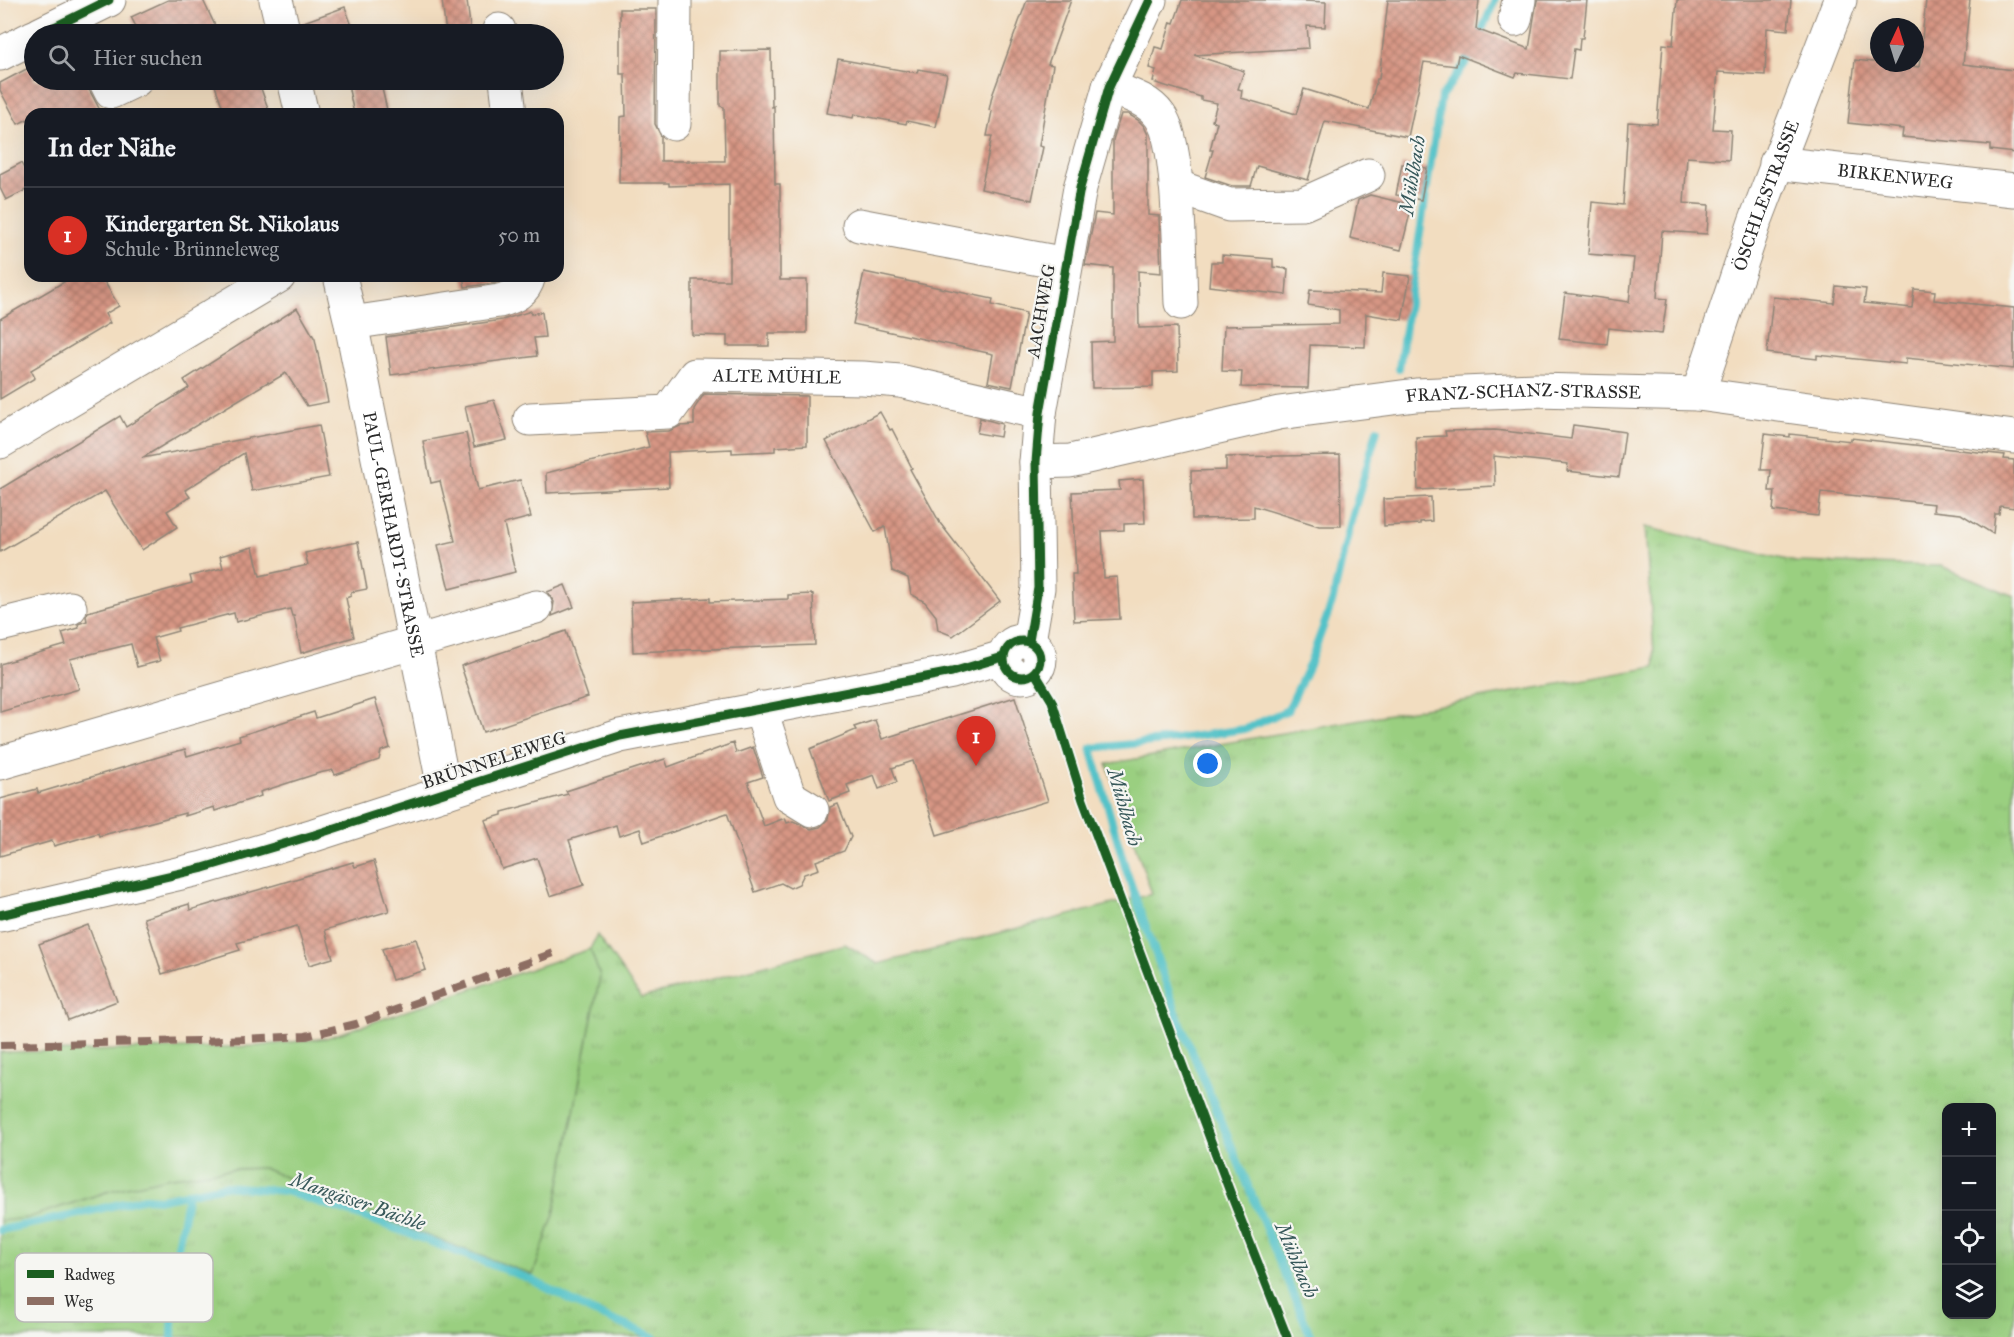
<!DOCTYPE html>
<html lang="de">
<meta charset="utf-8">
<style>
body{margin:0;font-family:"IM FELL Great Primer",serif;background:#20242c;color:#f1f3f6}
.controls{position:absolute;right:18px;bottom:18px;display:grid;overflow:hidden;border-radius:12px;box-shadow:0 6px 24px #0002}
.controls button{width:54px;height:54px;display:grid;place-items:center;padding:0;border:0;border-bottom:2px solid #363941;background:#171b24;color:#f1f3f6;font:30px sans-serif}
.compass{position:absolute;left:1870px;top:18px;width:54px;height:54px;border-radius:50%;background:#171b24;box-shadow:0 6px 24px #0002;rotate:4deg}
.you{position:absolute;left:1208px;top:764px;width:21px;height:21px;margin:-15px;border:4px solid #fff;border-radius:50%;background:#1a73e8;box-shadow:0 0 0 9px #1a73e833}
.badge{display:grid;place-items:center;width:39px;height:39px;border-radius:50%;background:#d93025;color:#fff;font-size:20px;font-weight:700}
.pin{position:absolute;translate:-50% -50px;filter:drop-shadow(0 2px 3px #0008)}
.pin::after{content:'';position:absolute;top:32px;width:21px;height:18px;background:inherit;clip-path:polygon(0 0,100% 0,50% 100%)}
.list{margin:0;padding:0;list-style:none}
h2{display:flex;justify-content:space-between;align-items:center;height:78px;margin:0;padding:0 24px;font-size:26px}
h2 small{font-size:20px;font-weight:400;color:#9ea1a6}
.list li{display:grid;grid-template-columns:39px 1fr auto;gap:18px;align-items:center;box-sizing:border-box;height:96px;padding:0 24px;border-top:2px solid #363941}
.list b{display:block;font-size:22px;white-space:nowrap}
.list p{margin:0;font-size:20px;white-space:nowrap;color:#9ea1a6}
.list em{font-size:20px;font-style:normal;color:#9ea1a6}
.icon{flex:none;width:33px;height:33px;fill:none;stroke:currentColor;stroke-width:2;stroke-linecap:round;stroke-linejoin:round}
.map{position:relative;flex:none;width:2014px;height:1337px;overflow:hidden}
.search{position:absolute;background:#171b24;box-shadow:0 6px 24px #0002;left:24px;top:24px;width:540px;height:66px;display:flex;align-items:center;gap:15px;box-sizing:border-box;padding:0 21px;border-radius:33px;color:#9ea1a6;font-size:22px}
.panel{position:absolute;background:#171b24;box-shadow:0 6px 24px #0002;left:24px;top:108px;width:540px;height:174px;border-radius:18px}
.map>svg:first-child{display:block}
.grass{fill:url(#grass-tufts);stroke:#627d56;stroke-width:1.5;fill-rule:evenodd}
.garden{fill:#9acf80;stroke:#627d56;stroke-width:1.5}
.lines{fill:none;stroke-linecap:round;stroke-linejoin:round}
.stream{stroke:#54c2c8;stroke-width:8}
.building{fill:url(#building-cross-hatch)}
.minor-casing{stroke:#8e8476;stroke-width:35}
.minor{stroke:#fff;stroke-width:33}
.quiet{stroke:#8d6e63;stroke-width:8;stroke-dasharray:15 8;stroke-linecap:butt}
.cycleway-casing{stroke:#f6f6f2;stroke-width:13}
.cycleway{stroke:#1b5e20;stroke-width:9}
.labels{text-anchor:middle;stroke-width:4.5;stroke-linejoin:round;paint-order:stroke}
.street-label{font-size:18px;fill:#2b2b2b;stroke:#f6f6f2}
.water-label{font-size:20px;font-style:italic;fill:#37585a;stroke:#f6f6f2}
.key{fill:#f6f6f2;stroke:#b9b9b6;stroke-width:1.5}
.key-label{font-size:16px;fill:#2b2b2b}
</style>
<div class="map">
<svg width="2014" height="1337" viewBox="0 0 2014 1337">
<defs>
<pattern id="grass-tufts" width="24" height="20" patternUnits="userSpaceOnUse" patternTransform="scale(1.5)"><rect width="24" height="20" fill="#9acf80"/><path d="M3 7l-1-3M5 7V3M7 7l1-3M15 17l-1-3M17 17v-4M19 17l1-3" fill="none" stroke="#85b26f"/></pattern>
<pattern id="building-cross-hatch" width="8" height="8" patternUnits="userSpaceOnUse" patternTransform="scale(1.5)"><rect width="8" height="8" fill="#d79684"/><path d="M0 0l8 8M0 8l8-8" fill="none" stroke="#af7b6c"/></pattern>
</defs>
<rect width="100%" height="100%" fill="#f6f6f2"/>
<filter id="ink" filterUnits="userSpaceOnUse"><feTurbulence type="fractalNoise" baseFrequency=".0167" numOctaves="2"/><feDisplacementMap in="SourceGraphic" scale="12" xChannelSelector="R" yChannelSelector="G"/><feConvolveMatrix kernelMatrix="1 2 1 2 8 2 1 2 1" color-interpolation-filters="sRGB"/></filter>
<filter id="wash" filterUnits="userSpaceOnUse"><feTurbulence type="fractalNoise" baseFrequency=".008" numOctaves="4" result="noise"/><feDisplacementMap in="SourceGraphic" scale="24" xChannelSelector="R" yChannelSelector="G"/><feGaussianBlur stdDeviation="1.35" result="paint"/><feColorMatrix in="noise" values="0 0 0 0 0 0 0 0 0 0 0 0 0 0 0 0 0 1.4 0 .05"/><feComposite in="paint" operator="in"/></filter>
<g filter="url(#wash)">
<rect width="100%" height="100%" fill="#f2ddc0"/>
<path class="grass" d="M1645,527L1796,562L1941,566L2014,596V1337H0V1221C38,1217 71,1203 107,1192C157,1177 211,1169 263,1168L533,1274L554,1214L600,976L590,949L597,935L641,998L845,944L878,964L1152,894L1107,764L1655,667ZM1946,1108H1992V1314H1946Z"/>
<polygon class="garden" points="590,949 600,976 554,1214 533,1275 415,1231 263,1168 232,1169 171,1177 109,1191 27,1218 0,1221 0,1052 84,1051 257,1046 326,1038"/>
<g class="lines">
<g class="stream">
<polyline points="1399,368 1441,97 1470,57 1495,0"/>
<polyline points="0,1230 70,1216 145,1198 161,1199 224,1186 285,1191 375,1221 530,1279 590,1311 654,1337"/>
<polyline points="172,1337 174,1268 188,1193"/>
<polyline points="1311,1337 1179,1020 1126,870 1091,748 1162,741 1245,729 1288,710 1309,665 1332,603 1350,525 1377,430"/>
</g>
</g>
<g id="blocks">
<g class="building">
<polygon points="168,0 203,0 219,34 140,34 131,17"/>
<polygon points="442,0 467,0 471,34 446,34"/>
<polygon points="1027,0 1071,0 1048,64 1053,65 1039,146 1043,147 1032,200 981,189 992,136 987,136 992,111 989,110 992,96"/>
<polygon points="1182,0 1281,0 1326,2 1325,27 1307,26 1309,48 1194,55 1244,71 1238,89 1242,90 1241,98 1296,114 1304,89 1369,109 1377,79 1379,79 1388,0 1479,0 1476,29 1529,49 1537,0 1587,0 1583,38 1580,38 1579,50 1574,49 1570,79 1517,73 1515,77 1458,55 1456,66 1424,62 1408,137 1325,121 1308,180 1257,166 1251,186 1232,186 1205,177 1213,150 1210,150 1217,122 1212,121 1217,103 1201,100 1201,97 1153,82 1156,70 1149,68 1155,47 1163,49 1171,22 1174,23"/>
<polygon points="1677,0 1791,0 1788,30 1767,28 1765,75 1718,72 1713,129 1731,130 1729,160 1687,157 1684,203 1709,205 1707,234 1662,231 1657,298 1667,299 1662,334 1609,328 1607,344 1559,339 1565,293 1629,302 1634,258 1588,254 1592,202 1623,205 1628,122 1657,124 1663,44 1673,45"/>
<polygon points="1926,0 1970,0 1963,64 2014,70 2014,153 1990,150 1990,145 1902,137 1903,129 1848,123 1855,60 1919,67"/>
<polygon points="345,7 355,34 302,34 301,23"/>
<polygon points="620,9 656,9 655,124 661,136 661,161 725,161 724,107 720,106 720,51 771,50 772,107 774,106 775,184 780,184 780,280 807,280 807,333 769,333 769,346 727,346 727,336 692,335 692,280 729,280 729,184 669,186 669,183 619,183 620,117 626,116 625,74 620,74"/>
<polygon points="838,59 917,73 918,69 947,74 936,127 907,121 906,124 854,114 853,118 827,113"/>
<polygon points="34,65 34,80 84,80 102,114 30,114 30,118 18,124 0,90 0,83"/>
<polygon points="213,80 258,80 270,114 225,114"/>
<polygon points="371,80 380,80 388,114 354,114 348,85"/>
<polygon points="1121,114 1128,114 1138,120 1144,126 1148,135 1148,215 1159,216 1161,273 1138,271 1139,328 1177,327 1178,371 1153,372 1153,387 1092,388 1091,342 1113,341 1113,268 1085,265 1095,213 1113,215 1113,140"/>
<polygon points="21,163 30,179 30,188 6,200 0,188 0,174"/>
<polygon points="1402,164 1427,168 1421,200 1396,195"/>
<polygon points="1370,195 1412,205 1401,250 1350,238 1358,200"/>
<polygon points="1222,255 1273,259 1273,267 1288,269 1286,295 1209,286 1211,262 1222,262"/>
<polygon points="864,272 993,299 992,305 1026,313 1012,387 988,382 993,354 853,324"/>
<polygon points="1383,273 1410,276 1402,320 1366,314 1365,347 1310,345 1308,388 1241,387 1242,372 1222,371 1224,326 1339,324 1339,310 1308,305 1310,290 1381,293"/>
<polygon points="74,276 101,276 119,306 105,314 110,323 31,370 35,378 0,399 0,319"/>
<polygon points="463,276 509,276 495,283 465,287"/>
<polygon points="1836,286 1866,289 1864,303 1912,308 1914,289 1935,291 1934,300 2014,308 2014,369 1906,358 1906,364 1817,355 1817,359 1767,353 1773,297 1834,303"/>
<polygon points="297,308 315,339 328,402 307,406 286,373 269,383 268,382 142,458 319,425 329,477 252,491 244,453 185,490 190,497 167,511 177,527 142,550 105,491 0,552 0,489 120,416 126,427 189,388 184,380"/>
<polygon points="531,311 531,314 542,312 545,337 534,338 537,356 391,375 386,337 502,320"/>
<polygon points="704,394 807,396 807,445 775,447 775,451 753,452 732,453 732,449 668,452 669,487 547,493 546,473 649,447 645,432 669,431 680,426 694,425 694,409"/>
<polygon points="494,400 507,440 474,447 465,406"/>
<polygon points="880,412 890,430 892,429 912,468 910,469 940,523 1000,601 953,636 938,630 936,616 925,602 911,594 908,578 892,571 885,527 875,532 826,441"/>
<polygon points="980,418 1002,424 1000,437 977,433"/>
<polygon points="1573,425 1625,432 1619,477 1567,471 1568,464 1494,456 1495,486 1418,490 1416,437 1446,436 1445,431 1495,430 1571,439"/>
<polygon points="466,433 478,490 520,480 531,517 504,524 515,572 449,589 438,545 455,541 440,481 431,483 423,441"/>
<polygon points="1765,434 1790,437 1790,434 1851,441 1851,438 2005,455 2004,459 2014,460 2014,508 2000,506 1999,514 1995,514 1993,534 1961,514 1933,511 1934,504 1821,492 1818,516 1773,511 1775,491 1769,491 1771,470 1761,470"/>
<polygon points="1340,455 1341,526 1319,526 1254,506 1254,518 1192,519 1191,471 1226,470 1226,457"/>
<polygon points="1143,479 1145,523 1124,524 1124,530 1102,531 1104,578 1117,577 1120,619 1074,621 1072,574 1076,574 1072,492 1120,490 1119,481"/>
<polygon points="1431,497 1432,521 1420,522 1420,524 1384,526 1383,499"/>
<polygon points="358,542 367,589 351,592 351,596 346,598 354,637 301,653 294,616 292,616 290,609 236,622 234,613 177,628 178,631 153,638 160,661 137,667 131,644 70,659 79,689 0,712 0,664 66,645 62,633 79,628 78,624 87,621 86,616 88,612 192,583 190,576 223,568 220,556 253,547 260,576 308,565 305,553"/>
<polygon points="565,585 574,607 552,616 554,602 547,592"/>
<polygon points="813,594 815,645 633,652 631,602 710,598 710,602 788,599 788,595"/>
<polygon points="566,631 588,697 483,732 461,666"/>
<polygon points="1015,697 1048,801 937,835 913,761 892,768 897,782 879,789 874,775 847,785 850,793 829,801 810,749 856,730 854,727 875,720 882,739"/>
<polygon points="375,699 390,748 381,751 379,760 335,775 333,770 319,773 260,792 261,796 215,811 214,807 185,816 185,813 99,836 98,833 54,846 52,841 0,856 0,799 37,789 38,793 185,749 187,756 240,740 239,736 314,712 316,718"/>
<polygon points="733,743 736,753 753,747 763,777 748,782 764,826 785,818 787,823 793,821 811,829 820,827 828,819 830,807 838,804 851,837 844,851 816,861 819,869 804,874 799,884 790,888 781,883 755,892 727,813 644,842 640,829 619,836 616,825 569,840 584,885 550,896 537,858 502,869 485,820 502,815 502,812 568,794 566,791 665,759 668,767"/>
<polygon points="374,861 389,911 325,930 333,958 309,965 297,926 237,943 240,950 162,974 144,918 189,904 190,910 353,862 355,867"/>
<polygon points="88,925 117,1001 68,1020 39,944"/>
<polygon points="416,939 426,970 392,980 382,949"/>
</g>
</g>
</g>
<g filter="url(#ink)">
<use href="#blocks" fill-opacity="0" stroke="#8e8476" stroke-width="1.5"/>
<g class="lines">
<g class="minor-casing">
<g id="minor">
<polyline points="276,0 284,34"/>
<polyline points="1515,20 1519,0"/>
<polyline points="499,30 500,34"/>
<polyline points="40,34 109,0"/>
<polyline points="0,54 34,37"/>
<polyline points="105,80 111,92 136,80"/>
<polyline points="294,80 302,114"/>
<polyline points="506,80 510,114"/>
<path d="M1109,87C1127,94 1148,99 1160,116C1181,143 1179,264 1181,303"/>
<polyline points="674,124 675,0"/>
<path id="s1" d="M1776,163L2014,190"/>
<polyline points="1176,186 1229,205 1303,204 1368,175"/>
<polyline points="859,225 1066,264"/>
<path id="s2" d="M340,276L351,323L445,793"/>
<path d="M351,323L499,301C514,297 525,292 529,276"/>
<path id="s3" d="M1698,394L1755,222L1840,0"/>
<path id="s4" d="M530,419L668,412L695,375L863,378L900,381L1040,413"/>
<polyline points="0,442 279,276"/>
<path id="s5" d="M1036,462L1070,461L1279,413L1416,395L1536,390L1698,394L2014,437"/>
<polyline points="0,625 70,608"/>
<circle cx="1022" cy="659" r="18"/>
<polyline points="1029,641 1038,588 1036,462 1040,413 1080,188 1109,87 1150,0"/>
<polyline points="760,708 789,796 812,810"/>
<polyline points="0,763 536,607"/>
<polyline points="0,915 203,868 314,835 620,736 952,672 1003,657"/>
</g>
</g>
<use href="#minor" class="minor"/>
<polyline class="quiet" points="0,1045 201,1041 306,1036 356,1024 554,953"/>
<g class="cycleway-casing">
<g id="cycleway">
<polyline points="40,34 109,0"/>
<circle cx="1022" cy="659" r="18"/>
<polyline points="1029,641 1038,588 1036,462 1040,413 1080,188 1109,87 1150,0"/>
<polyline points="1035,673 1052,701 1083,800 1230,1192 1287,1337"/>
<polyline points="0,915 203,868 314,835 620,736 952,672 1003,657"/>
</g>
</g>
<use href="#cycleway" class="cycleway"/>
</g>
</g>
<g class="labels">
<g class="street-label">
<text dy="6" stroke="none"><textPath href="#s1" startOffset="120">BIRKENWEG</textPath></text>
<text dy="6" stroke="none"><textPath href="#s3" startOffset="210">ÖSCHLESTRASSE</textPath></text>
<text transform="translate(1041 311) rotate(-80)" y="6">AACHWEG</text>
<text dy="6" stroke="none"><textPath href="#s4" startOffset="266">ALTE MÜHLE</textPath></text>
<text dy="6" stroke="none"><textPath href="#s5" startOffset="494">FRANZ-SCHANZ-STRASSE</textPath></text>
<text dy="6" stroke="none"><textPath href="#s2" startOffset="264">PAUL-GERHARDT-STRASSE</textPath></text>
<text transform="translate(494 760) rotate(-18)" y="6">BRÜNNELEWEG</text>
</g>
<g class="water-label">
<text transform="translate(1412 175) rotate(-81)" y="7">Mühlbach</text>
<text transform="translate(1125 807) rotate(74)" y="7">Mühlbach</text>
<text transform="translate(358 1201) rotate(19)" y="7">Mangässer Bächle</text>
<text transform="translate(1297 1260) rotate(67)" y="7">Mühlbach</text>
</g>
</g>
<rect x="15" y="1253" width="198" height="69" rx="9" class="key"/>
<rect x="27" y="1270" width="27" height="8" fill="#1b5e20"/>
<rect x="27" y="1297" width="27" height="8" fill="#8d6e63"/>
<g class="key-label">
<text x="64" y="1280">Radweg</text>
<text x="64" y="1307">Weg</text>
</g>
</svg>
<div class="controls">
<button>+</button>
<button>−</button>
<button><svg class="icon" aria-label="locate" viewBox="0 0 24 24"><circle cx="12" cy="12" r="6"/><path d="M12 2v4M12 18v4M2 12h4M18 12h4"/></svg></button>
<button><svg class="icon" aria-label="layers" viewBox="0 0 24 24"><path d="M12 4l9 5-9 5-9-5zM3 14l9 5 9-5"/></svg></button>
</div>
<svg class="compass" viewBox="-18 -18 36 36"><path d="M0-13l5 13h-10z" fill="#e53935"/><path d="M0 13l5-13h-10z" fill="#9ea1a6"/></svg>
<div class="you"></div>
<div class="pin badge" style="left:976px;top:766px">1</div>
<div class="search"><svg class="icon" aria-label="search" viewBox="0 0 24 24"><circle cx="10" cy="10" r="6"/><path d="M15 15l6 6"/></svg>Hier suchen</div>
<section class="panel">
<h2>In der Nähe<small></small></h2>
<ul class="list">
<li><span class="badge">1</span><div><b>Kindergarten St. Nikolaus</b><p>Schule · Brünneleweg</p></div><em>50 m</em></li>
</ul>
</section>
</div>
